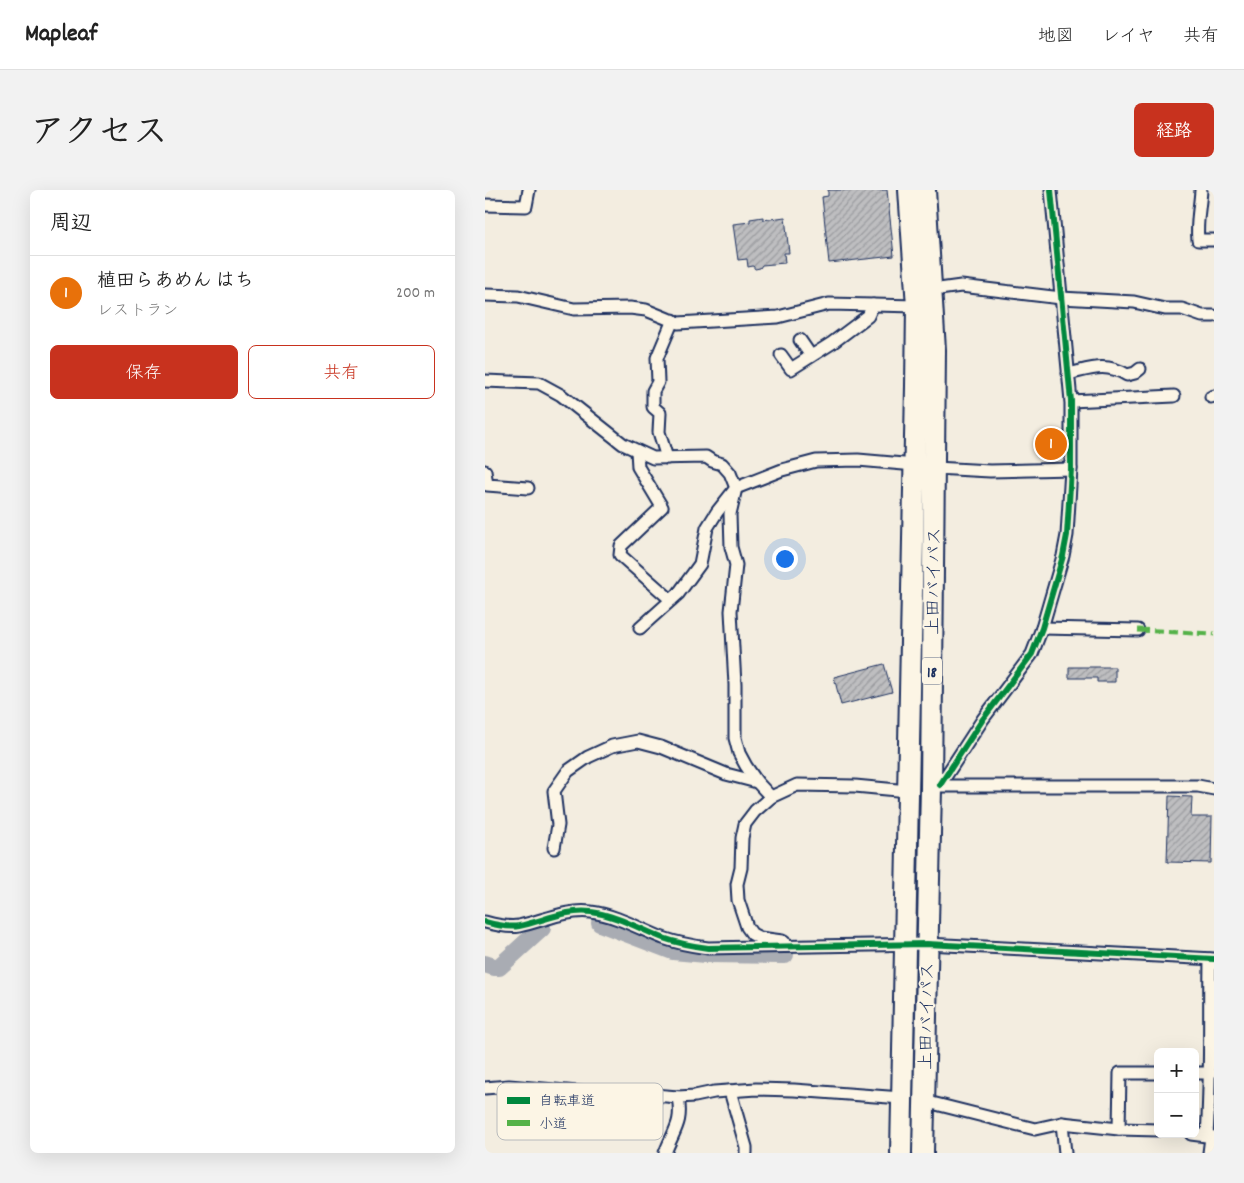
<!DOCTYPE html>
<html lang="ja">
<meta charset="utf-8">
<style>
body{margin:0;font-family:Dekko,"Klee One",sans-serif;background:#f2f2f2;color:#222}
.controls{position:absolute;right:15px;bottom:15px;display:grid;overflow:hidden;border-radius:8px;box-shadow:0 5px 20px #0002}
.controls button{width:45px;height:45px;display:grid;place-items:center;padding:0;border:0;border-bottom:1px solid #e0e0e0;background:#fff;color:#222;font:25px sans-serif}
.you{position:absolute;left:299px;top:368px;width:18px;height:18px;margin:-12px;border:4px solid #fff;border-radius:50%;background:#1a73e8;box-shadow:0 0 0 8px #1a73e833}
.badge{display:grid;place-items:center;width:32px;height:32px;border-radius:50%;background:#c8321e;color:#fff;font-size:16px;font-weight:700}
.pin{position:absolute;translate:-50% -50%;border:2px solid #fff;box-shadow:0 1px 5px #0006}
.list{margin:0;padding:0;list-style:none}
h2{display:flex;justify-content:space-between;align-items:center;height:65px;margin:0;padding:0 20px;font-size:21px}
h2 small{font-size:16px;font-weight:400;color:#767676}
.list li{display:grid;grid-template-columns:32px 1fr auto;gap:15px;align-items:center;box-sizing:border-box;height:75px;padding:0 20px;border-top:1px solid #e0e0e0}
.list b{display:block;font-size:19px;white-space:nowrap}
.list p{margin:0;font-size:16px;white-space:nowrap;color:#767676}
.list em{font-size:16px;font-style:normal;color:#767676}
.actions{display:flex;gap:10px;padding:15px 20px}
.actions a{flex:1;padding:11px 0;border:1px solid #c8321e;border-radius:8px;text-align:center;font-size:18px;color:#c8321e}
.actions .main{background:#c8321e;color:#fff}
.map{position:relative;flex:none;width:729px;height:963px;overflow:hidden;border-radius:8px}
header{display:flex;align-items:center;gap:30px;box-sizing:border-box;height:70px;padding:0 25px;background:#fff;border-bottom:1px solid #e0e0e0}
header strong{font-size:24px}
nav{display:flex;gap:28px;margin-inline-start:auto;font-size:18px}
.intro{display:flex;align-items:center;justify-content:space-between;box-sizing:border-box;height:120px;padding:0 30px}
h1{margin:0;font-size:35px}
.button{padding:12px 22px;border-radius:8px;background:#c8321e;color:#fff;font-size:18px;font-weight:700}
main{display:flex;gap:30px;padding:0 30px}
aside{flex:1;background:#fff;border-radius:8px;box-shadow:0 5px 20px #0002}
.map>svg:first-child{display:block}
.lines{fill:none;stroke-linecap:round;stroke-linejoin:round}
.river{stroke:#a9acb3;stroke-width:18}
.building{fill:url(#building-hatch);stroke:#1b2f5e}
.street-casing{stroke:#1b2f5e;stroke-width:15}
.highway-casing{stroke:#1b2f5e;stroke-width:24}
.street{stroke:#fcf5e5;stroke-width:11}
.highway{stroke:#fcf5e5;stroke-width:20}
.quiet{stroke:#55b248;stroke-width:5;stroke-dasharray:10 5;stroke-linecap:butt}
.cycleway-casing{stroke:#fcf5e5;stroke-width:9}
.cycleway{stroke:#00873e;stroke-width:6}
.labels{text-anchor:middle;stroke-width:4;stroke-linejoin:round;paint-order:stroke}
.shield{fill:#fcf5e5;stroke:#5e6a86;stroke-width:1}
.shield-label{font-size:16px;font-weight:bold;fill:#1b2f5e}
.street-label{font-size:18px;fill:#1b2f5e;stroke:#fcf5e5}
.key{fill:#fcf5e5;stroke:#b8babc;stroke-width:1}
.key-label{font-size:14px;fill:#1b2f5e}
</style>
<header>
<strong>Mapleaf</strong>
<nav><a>地図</a><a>レイヤ</a><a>共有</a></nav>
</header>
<div class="intro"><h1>アクセス</h1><a class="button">経路</a></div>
<main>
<aside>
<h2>周辺<small></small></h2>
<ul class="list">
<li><span class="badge" style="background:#e8710a">1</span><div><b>植田らあめん はち</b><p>レストラン</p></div><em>200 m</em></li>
</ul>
<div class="actions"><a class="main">保存</a><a>共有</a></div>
</aside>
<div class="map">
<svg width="729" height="963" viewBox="0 0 729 963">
<defs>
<pattern id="building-hatch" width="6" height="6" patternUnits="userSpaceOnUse" patternTransform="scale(1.25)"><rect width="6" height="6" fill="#bebec0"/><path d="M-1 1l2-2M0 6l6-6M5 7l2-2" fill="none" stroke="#9a9b9f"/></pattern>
</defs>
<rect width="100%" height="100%" fill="#f3ede0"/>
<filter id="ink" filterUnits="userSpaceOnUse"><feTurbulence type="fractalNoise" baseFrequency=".02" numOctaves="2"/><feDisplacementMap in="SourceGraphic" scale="10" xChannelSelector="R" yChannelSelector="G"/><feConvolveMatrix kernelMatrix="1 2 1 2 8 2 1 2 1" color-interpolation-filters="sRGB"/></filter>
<g filter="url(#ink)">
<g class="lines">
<g class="river">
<polyline points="115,733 188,761 221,764 300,765"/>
<polyline points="0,774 9,777 14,777 57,738"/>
</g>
</g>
<g class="building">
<polygon points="343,0 402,0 409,66 344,73 337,7 343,6"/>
<polygon points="278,27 278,30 300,27 304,63 299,63 300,73 277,75 275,78 270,79 268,76 263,77 262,69 253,70 248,34 265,32 265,29"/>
<polygon points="399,474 407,502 356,515 349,487"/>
<polygon points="584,477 630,477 630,492 612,492 612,488 584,488"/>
<polygon points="684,606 707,607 706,627 727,627 726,673 682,672"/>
</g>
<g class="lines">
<g class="street-casing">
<g id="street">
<path d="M716,0C715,17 711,33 713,50H729"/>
<polyline points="0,15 41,16 44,0"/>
<polyline points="447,100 476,96 576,108 649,112 680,119 697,119 717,126 729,126"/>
<polyline points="0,105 33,106 89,119 145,118 161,120 193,133 293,127 344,114 432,116"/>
<polyline points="315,150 326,166"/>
<polyline points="296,165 306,179 347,153 383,126 388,115"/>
<path d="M583,184C606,179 620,172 642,185L650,183L655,179"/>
<polyline points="0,191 54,193 76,205 138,254 168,268 221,267 227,271 237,274 245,283 251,298 245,324 246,357 251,375 246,421 250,495 250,548 254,563 261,576 272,592 286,607"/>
<polyline points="726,207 729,206"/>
<polyline points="586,211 689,206"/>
<polyline points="152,261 153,277 177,317 136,356 135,365 186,410"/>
<polyline points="182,268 174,242 175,223 168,217 168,201 173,192 172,168 188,130"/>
<polyline points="450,278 505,281 586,279"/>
<polyline points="0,281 2,295 43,298"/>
<polyline points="155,438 193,404 215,374 222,338 232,322 251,298 297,280 331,271 373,270 430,275"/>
<polyline points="557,438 653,440"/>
<polyline points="455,595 498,529 547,464 557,438 578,366 582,345 586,279 586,211 566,0"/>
<polyline points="451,596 713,596 729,599"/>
<polyline points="69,658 73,635 69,601 83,581 103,567 127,556 153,551 176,557 241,584 272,592"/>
<path d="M0,732C11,735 23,738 34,736C58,731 81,719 106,722C131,725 155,739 178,748C192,753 208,756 223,758L442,754L729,769"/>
<polyline points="299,752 297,751 275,748 267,744 262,737 253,710 252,694 256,678 257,648 260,634 270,621 286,607 312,595 370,596 423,601"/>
<polyline points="710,883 725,883"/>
<polyline points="0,898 24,896 115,904 169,905 193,907 210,906 229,902 271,899 309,900 417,908"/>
<polyline points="245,901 261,957 261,963"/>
<polyline points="439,911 550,939 577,933 634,939 673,940"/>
<polyline points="577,933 580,963"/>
<polyline points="634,939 635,883 673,883"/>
<polyline points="706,944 729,947"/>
<path d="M722,946C726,887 724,828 725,769"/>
<path d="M180,963C189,939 198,934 193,907"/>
<polyline points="724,963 726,947"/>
</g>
</g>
<g class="highway-casing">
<g id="highway">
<polyline points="416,963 431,196 432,116 424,0"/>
<polyline points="438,963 446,598 450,160 440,0"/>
</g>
</g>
<use href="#street" class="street"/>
<use href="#highway" class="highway"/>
<polyline class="quiet" points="653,440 729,444"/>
<g class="cycleway-casing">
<g id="cycleway">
<polyline points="455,595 498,529 547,464 557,438 578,366 582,345 586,279 586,211 566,0"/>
<path d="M0,732C11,735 23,738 34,736C58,731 81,719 106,722C131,725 155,739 178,748C192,753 208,756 223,758L442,754L729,769"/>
</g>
</g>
<use href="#cycleway" class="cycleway"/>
</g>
</g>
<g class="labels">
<rect class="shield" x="437" y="467.5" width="20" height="27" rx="4"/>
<g class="shield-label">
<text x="447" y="487">18</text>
</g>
<g class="street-label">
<text transform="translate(448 391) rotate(-89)" y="6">上田バイパス</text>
<text transform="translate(441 826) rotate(-89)" y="6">上田バイパス</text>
</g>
</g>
<rect x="12" y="893" width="166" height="57" rx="8" class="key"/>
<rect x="22" y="907" width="23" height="7" fill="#00873e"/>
<rect x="22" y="930" width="23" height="6" fill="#55b248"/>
<g class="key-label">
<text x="54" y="915">自転車道</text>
<text x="54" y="938">小道</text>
</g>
</svg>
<div class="controls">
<button>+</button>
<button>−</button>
</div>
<div class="you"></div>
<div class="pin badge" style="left:566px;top:254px;background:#e8710a">1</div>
</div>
</main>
